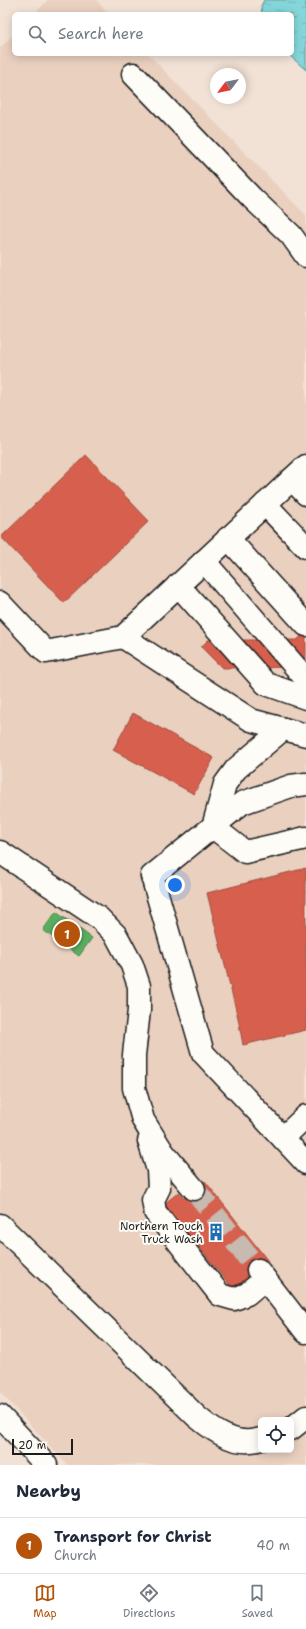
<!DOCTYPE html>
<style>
body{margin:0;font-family:"Shantell Sans",sans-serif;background:#f6f6f7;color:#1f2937}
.controls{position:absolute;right:12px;bottom:12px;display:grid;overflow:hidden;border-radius:6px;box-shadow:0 2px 10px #0003}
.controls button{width:36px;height:36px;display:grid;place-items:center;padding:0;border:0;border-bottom:1px solid #e0e1e3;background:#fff;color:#1f2937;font:20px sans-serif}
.compass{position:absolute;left:210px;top:68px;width:36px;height:36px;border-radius:50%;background:#fff;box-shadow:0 2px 10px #0003;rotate:238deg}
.scale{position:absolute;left:12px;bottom:10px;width:61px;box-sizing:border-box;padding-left:4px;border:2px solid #1c1c1c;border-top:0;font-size:11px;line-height:14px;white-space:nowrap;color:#1c1c1c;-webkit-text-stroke:3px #fdfcf7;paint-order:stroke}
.you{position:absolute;left:175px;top:885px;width:14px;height:14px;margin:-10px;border:3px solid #fff;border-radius:50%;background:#1a73e8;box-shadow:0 0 0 6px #1a73e833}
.badge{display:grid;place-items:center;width:26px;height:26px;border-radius:50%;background:#b45309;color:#fff;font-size:13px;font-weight:700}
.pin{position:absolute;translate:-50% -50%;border:2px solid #fff;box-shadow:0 1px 4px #0006}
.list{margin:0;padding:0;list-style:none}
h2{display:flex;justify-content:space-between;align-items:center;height:52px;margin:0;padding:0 16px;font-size:17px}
h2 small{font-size:13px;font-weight:400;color:#747a83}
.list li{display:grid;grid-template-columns:26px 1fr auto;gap:12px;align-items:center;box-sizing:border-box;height:56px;padding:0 16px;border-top:1px solid #e0e1e3}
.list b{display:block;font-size:15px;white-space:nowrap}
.list p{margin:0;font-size:13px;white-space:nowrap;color:#747a83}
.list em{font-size:13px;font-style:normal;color:#747a83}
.icon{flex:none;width:22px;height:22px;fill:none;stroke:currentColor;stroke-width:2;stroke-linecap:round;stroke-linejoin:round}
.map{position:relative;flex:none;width:306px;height:1465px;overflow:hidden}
.search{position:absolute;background:#fff;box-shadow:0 2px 10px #0003;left:12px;right:12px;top:12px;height:44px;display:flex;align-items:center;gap:10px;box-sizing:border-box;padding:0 14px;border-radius:6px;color:#747a83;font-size:15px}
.sheet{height:108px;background:#fff}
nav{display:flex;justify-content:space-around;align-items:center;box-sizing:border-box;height:56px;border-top:1px solid #e0e1e3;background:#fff;font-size:11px;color:#747a83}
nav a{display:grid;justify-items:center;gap:2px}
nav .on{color:#b45309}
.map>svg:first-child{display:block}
.built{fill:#ead0bf;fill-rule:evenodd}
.water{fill:url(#water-ripples);stroke:#5a8c8e}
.shops{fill:#d6604d;stroke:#9e4c3e}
.public{fill:#5aae61;stroke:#47824c}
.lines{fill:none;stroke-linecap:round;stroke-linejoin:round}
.minor-tunnel{stroke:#c7bab1;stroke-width:22;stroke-dasharray:22 11;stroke-linecap:butt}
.minor-casing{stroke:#1c1c1c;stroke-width:25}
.minor{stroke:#fdfcf7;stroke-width:22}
.labels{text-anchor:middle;stroke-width:4;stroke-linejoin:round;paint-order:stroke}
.poi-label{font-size:11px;fill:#1c1c1c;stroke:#fdfcf7;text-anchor:end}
</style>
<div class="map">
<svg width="306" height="1465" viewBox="0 0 306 1465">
<defs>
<pattern id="water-ripples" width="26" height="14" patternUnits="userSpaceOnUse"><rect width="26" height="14" fill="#84d6da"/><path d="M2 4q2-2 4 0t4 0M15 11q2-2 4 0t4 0" fill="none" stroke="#71b7ba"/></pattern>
</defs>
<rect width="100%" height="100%" fill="#f2e2d6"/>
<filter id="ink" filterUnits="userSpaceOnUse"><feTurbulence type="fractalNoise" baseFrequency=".025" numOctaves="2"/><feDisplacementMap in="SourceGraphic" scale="8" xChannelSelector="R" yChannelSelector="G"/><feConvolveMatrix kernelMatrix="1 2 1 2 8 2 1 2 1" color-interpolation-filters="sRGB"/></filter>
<g filter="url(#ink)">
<g class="built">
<polygon points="48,0 96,0 109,14 34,14"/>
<path d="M14,34V54H148L306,215V1465H67L0,1392V48ZM261,1420H291V1450H261Z"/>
</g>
<polygon class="water" points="264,0 306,0 306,70 288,54 292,54 292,14 262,14 261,6"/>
<g class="shops">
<polygon points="86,455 149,521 64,603 1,537"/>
<polygon points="306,632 306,667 222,668 201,647 208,640 297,640"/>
<polygon points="133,713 214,758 194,794 113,750"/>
<polygon points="306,868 306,1030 243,1045 238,1018 207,893"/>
<polygon points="205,1181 268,1261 233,1289 164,1204 179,1192 183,1198"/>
</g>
<polygon class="public" points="56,912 92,938 79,956 43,930"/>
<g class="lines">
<polyline class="minor-tunnel" points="194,1189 258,1270"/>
<g class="minor-casing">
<g id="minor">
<polyline points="133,74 252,198 291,235 306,256"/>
<polyline points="292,479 306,494"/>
<polyline points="265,504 306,547"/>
<polyline points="228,538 306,625"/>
<polyline points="204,561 306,679"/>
<polyline points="178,585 266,684 306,698"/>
<polyline points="0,603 46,652 123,637 306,466"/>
<polyline points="123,637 251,720 306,735"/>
<polyline points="283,729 236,769 225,784 213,827 245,852 306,838"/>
<polyline points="306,784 291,786 242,803 152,876 203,1053 306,1163"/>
<polyline points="0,852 99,918 116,935 132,965 139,986 139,1010 134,1055 134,1088 143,1120 163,1152 194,1189"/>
<polyline points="283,1138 306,1116"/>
<polyline points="149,1141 158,1170 159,1188 153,1200 155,1212 220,1295 234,1299 247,1294 265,1279"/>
<path d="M0,1225L197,1417C215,1432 236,1447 261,1439"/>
<polyline points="258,1270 306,1332"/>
<polyline points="0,1416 46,1465"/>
<polyline points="291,1429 306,1417"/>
</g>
</g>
<use href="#minor" class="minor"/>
</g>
</g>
<defs>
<g id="building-bare" transform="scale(1.38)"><path d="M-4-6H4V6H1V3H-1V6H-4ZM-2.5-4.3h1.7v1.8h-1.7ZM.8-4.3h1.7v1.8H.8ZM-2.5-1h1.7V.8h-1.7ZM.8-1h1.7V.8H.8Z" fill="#1f6fb2" stroke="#fdfcf7" stroke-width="2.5" paint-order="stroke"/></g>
</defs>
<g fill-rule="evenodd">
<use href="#building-bare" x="216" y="1232"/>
</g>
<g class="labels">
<g class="poi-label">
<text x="203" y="1230">Northern Touch<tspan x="203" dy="13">Truck Wash</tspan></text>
</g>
</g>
</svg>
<div class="controls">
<button><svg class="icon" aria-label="locate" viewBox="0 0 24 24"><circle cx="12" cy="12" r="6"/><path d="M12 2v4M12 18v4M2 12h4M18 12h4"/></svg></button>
</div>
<svg class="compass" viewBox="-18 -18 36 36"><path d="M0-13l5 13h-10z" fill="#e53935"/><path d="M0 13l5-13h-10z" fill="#747a83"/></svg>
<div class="scale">20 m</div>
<div class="you"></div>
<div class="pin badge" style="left:67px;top:934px">1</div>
<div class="search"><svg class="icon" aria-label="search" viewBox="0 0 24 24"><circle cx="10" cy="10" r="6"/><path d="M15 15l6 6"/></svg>Search here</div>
</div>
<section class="sheet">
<h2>Nearby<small></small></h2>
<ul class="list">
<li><span class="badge">1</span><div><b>Transport for Christ</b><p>Church</p></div><em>40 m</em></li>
</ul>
</section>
<nav>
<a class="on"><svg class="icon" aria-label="map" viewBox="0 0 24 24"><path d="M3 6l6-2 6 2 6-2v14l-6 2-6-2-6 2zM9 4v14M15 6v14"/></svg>Map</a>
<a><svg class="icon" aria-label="directions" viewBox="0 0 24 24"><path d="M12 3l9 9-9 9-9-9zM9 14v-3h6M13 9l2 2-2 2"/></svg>Directions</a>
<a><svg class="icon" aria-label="saved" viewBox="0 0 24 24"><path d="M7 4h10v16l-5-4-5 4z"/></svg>Saved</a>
</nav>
